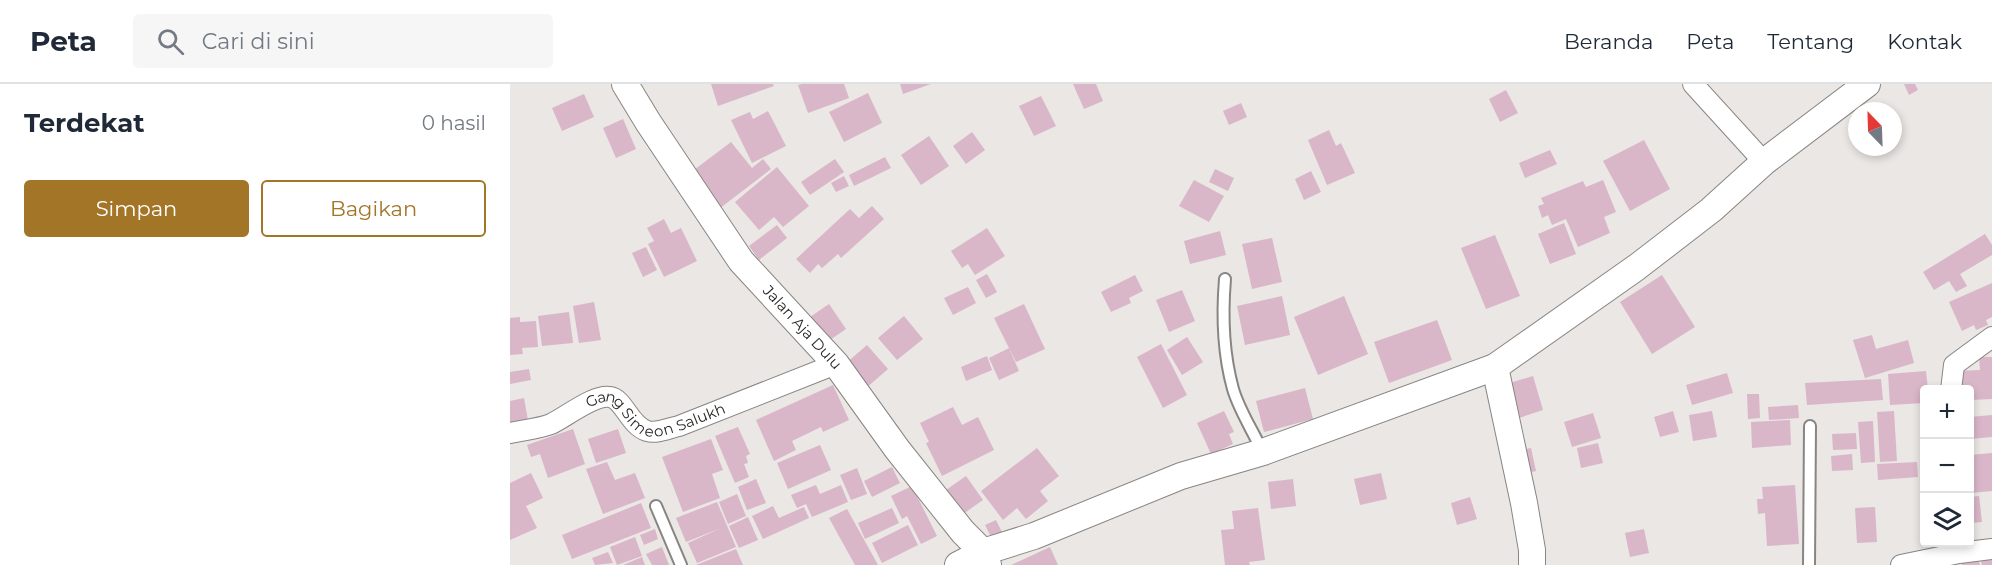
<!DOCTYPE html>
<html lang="id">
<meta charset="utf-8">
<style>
body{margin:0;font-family:Montserrat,sans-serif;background:#f6f6f7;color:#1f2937}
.controls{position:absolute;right:18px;bottom:18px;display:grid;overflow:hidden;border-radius:6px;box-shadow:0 3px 9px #0003}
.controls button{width:54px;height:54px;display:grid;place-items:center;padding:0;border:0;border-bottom:2px solid #e0e1e3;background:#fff;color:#1f2937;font:30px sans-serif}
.compass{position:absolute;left:1338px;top:18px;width:54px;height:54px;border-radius:50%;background:#fff;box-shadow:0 3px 9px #0003;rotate:337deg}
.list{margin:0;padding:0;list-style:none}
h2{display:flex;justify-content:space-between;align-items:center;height:78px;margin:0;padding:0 24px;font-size:26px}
h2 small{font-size:20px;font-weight:400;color:#747a83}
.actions{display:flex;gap:12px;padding:18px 24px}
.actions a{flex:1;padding:14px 0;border:2px solid #a37527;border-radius:6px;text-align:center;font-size:21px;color:#a37527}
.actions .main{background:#a37527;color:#fff}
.icon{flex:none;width:33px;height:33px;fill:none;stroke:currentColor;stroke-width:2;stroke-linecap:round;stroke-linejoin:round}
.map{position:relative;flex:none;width:1482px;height:481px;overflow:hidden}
header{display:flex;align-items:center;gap:36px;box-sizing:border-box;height:84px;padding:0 30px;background:#fff;border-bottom:2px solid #e0e1e3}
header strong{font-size:28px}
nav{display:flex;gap:33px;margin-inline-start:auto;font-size:21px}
.search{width:420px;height:54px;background:#f6f6f7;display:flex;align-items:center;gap:15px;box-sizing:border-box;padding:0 21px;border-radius:6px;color:#747a83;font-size:22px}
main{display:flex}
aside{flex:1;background:#fff}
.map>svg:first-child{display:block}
.building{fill:#dab6c9}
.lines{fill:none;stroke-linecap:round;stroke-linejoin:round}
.service-casing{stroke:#888582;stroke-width:14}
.minor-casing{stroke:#888582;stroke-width:22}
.tertiary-casing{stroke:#888582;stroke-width:28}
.service{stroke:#fff;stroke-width:10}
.minor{stroke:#fff;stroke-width:20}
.tertiary{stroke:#fff;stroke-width:26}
.labels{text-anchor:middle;stroke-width:5;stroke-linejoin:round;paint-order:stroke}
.street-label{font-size:15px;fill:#292827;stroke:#f7f4f1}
</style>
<header>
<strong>Peta</strong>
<div class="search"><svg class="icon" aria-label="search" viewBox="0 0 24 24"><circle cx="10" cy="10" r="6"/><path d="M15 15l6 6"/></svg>Cari di sini</div>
<nav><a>Beranda</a><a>Peta</a><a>Tentang</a><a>Kontak</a></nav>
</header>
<main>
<aside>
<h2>Terdekat<small>0 hasil</small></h2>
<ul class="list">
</ul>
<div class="actions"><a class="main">Simpan</a><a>Bagikan</a></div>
</aside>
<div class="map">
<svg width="1482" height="481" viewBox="0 0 1482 481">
<rect width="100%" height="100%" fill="#eae7e4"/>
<g class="building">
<polygon points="201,0 263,0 264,2 208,22"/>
<polygon points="292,0 334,0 339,14 298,29 288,1"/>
<polygon points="390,0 421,0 393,10"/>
<polygon points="563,0 586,0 593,17 574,25"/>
<polygon points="1394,0 1405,0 1408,6 1399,11"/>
<polygon points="996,6 1008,29 990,38 979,15"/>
<polygon points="358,9 372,39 334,58 319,28"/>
<polygon points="74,10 84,33 52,47 42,24"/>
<polygon points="531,12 546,42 524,52 509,22"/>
<polygon points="731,19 737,33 719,41 713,27"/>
<polygon points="258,27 276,62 242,79 221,36 240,28 243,35"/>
<polygon points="113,35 126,65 106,74 93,44"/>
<polygon points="819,46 826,62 831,59 845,89 817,101 798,56"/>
<polygon points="462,48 475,66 456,80 443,62"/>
<polygon points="419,52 439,82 411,101 391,71"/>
<polygon points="1134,56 1160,105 1120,127 1093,77"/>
<polygon points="221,58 242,84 253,75 261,85 209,125 180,89"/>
<polygon points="1040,66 1047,80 1015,94 1009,79"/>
<polygon points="375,73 381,84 344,102 339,91"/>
<polygon points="325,75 334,88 300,111 291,98"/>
<polygon points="267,83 299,122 273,143 264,133 249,146 225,118"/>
<polygon points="705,85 724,94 718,107 699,98"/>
<polygon points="801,87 811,108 794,116 785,95"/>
<polygon points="334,92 339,102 326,108 321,99"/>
<polygon points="684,96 714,112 699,138 669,122"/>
<polygon points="1093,96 1106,128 1094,133 1100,149 1068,163 1056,135 1042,141 1038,131 1032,134 1028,122 1034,120 1031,114 1073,97 1076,103"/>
<polygon points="362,122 374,135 331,174 328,170 312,184 308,180 300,189 286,175 340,125 349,134"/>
<polygon points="154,135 161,149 171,144 187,177 154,193 138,160 144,157 137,144"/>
<polygon points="1054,139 1066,170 1040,180 1028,150"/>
<polygon points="267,141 277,154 249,176 239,162"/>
<polygon points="477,144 495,172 465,191 458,180 452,184 441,167"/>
<polygon points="710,147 716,171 680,180 674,157"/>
<polygon points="1475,150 1482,161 1482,171 1450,190 1457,202 1446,208 1439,197 1424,206 1413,188"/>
<polygon points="985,151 1010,212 976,225 951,164"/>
<polygon points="762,154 772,198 742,205 732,160"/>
<polygon points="136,163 147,186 133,193 122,169"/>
<polygon points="477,190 487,208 476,214 466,196"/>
<polygon points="625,191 633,207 619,214 621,219 601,228 591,208"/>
<polygon points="1152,191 1185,243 1142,270 1110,218"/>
<polygon points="1482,199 1482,233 1476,236 1478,241 1466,246 1464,241 1452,247 1439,218"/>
<polygon points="458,203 466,219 443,231 434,214"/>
<polygon points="672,206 685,237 659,248 646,216"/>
<polygon points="772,212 780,251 735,261 727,222"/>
<polygon points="834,212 858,270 808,291 784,233"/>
<polygon points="84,218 91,256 69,259 63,222"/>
<polygon points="319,220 336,245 317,258 300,233"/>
<polygon points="514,220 535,265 506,278 484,234"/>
<polygon points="59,228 63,259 32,262 28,232"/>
<polygon points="394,232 413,255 387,276 368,254"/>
<polygon points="10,233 10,238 26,237 28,263 12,264 13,270 0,271 0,234"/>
<polygon points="927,236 942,276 879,299 864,258"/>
<polygon points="1362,251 1366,265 1398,256 1404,279 1355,294 1343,256"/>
<polygon points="677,253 693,278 672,291 657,266"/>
<polygon points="651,260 677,311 653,324 627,273"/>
<polygon points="357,261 378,285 355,305 334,281"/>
<polygon points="499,264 509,287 489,296 479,274"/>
<polygon points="477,272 482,286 456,297 451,283"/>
<polygon points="1469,273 1482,273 1482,315 1460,316 1460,306 1446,306 1446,287 1470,286"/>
<polygon points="19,285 21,296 0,300 0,288"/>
<polygon points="1416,287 1418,306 1414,306 1414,319 1380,321 1378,290"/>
<polygon points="1217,289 1223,309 1182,321 1176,301"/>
<polygon points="1023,292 1033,326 1000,337 990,302"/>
<polygon points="1371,295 1373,316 1297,321 1295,299"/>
<polygon points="323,301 339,336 313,348 311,343 282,357 286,366 264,377 246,336"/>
<polygon points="795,304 803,335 754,348 746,317"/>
<polygon points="1237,310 1249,310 1250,334 1238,335"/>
<polygon points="14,314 19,342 0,345 0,317"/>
<polygon points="1288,321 1289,334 1259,336 1258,323"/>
<polygon points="443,323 452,341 468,333 484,366 432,392 416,359 419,358 410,339"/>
<polygon points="714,327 724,348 719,350 723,360 701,370 687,339"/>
<polygon points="1163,327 1169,348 1150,353 1144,333"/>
<polygon points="1202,327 1207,353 1183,357 1179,331"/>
<polygon points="1384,327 1387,377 1370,378 1367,328"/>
<polygon points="1083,329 1091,354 1062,363 1054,338"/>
<polygon points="1482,331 1482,353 1460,355 1460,333"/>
<polygon points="1280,336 1281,361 1242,364 1241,338"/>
<polygon points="1363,337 1365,378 1351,379 1348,338"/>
<polygon points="228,343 240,370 236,372 238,379 234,380 239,393 225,399 205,352"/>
<polygon points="63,345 75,380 38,394 30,370 21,373 17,361"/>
<polygon points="108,345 116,369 86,379 78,355"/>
<polygon points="1346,349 1347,365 1323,366 1322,350"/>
<polygon points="201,355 213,386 202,390 210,414 173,428 152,373"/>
<polygon points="1088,359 1093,379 1071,384 1067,364"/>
<polygon points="310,361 321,386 278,405 267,379"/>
<polygon points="527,364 549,392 530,407 538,417 516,435 507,424 493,436 471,407"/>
<polygon points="1021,364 1026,387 1009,391 1003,368"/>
<polygon points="1482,369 1482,407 1460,409 1460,371"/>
<polygon points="1342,370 1343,386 1322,387 1321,372"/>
<polygon points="97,378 105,396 125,389 135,414 93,430 76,385"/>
<polygon points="1407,378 1408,393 1368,396 1367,380"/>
<polygon points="382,383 390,399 362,413 354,397"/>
<polygon points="347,384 357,410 341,416 330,391"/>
<polygon points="21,389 33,414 16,422 27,444 0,456 0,399"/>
<polygon points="871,389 877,415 850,421 844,395"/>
<polygon points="456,392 473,416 453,430 436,406"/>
<polygon points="246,395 256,419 237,426 228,403"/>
<polygon points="783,395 786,422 761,425 758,398"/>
<polygon points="306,401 310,410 331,401 338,418 302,433 296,420 287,424 281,411"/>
<polygon points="1285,401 1289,460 1257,462 1255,429 1248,430 1247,415 1253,415 1252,403"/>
<polygon points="402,402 427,452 411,460 397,432 392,435 381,412"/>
<polygon points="227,410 236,432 218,440 209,418"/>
<polygon points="1469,412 1472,438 1460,439 1460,413"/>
<polygon points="960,413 967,435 947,441 941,419"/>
<polygon points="207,418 226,463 187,479 178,459 211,444 176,458 166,434"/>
<polygon points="131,419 141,444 62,475 52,451"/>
<polygon points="263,422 269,434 294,423 299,434 253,455 242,432"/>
<polygon points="1365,423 1367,458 1347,459 1345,424"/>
<polygon points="382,424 389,439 355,455 348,439"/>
<polygon points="748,424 755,476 739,478 740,481 715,481 711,446 724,445 722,427"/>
<polygon points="337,425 357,461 368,481 345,481 319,434"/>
<polygon points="238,433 248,456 229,464 219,442"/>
<polygon points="486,436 492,448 481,453 475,441"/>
<polygon points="398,441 408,461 372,479 362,459"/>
<polygon points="145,445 148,455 134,461 130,451"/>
<polygon points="1134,445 1139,469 1120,473 1115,449"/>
<polygon points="125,453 132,472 107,481 100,463"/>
<polygon points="152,463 159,481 142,481 136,470"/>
<polygon points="540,463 548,481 501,481"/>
<polygon points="226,465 233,481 186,481"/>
<polygon points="98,468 103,479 85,481 82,474"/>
<polygon points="1467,471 1470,481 1452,481 1451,475"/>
<polygon points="1482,471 1482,481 1472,481 1470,473"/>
<polygon points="132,473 135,481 113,481"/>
</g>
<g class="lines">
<g class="service-casing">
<g id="service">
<path d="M715,195C712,231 713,269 723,305C729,326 743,347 752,367"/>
<polyline points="146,422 171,481"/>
<polyline points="1299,481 1300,342"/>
</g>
</g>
<g class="minor-casing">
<g id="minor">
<polyline points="1183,0 1254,78"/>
<polyline points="1441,306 1444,281 1482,253"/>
<path id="s1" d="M0,349C13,346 28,345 41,340C56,333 84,310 100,313C114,315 119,341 137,347C147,350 159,344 169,342L326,280"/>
<polyline points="1391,481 1449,469 1482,465"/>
</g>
</g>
<g class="tertiary-casing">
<g id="tertiary">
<path id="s2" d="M115,0L138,38L231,177L326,280L387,365L453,448L473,468L478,481"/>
<polyline points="985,283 1014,419 1022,466 1022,481"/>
<polyline points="448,481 473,468 524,452 671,392 753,368 985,283 1127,183 1201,126 1254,78 1357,0"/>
</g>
</g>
<use href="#service" class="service"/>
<use href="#minor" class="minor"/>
<use href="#tertiary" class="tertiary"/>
</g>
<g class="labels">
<g class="street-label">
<text dy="5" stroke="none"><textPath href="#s2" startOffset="302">Jalan Aja Dulu</textPath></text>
<text dy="5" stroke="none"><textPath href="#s1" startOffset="162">Gang Simeon Salukh</textPath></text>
</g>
</g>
</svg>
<div class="controls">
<button>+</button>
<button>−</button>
<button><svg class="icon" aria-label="layers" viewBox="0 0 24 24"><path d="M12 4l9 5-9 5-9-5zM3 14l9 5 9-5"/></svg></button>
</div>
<svg class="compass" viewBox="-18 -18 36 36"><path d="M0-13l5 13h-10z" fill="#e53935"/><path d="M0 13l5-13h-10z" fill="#747a83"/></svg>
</div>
</main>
